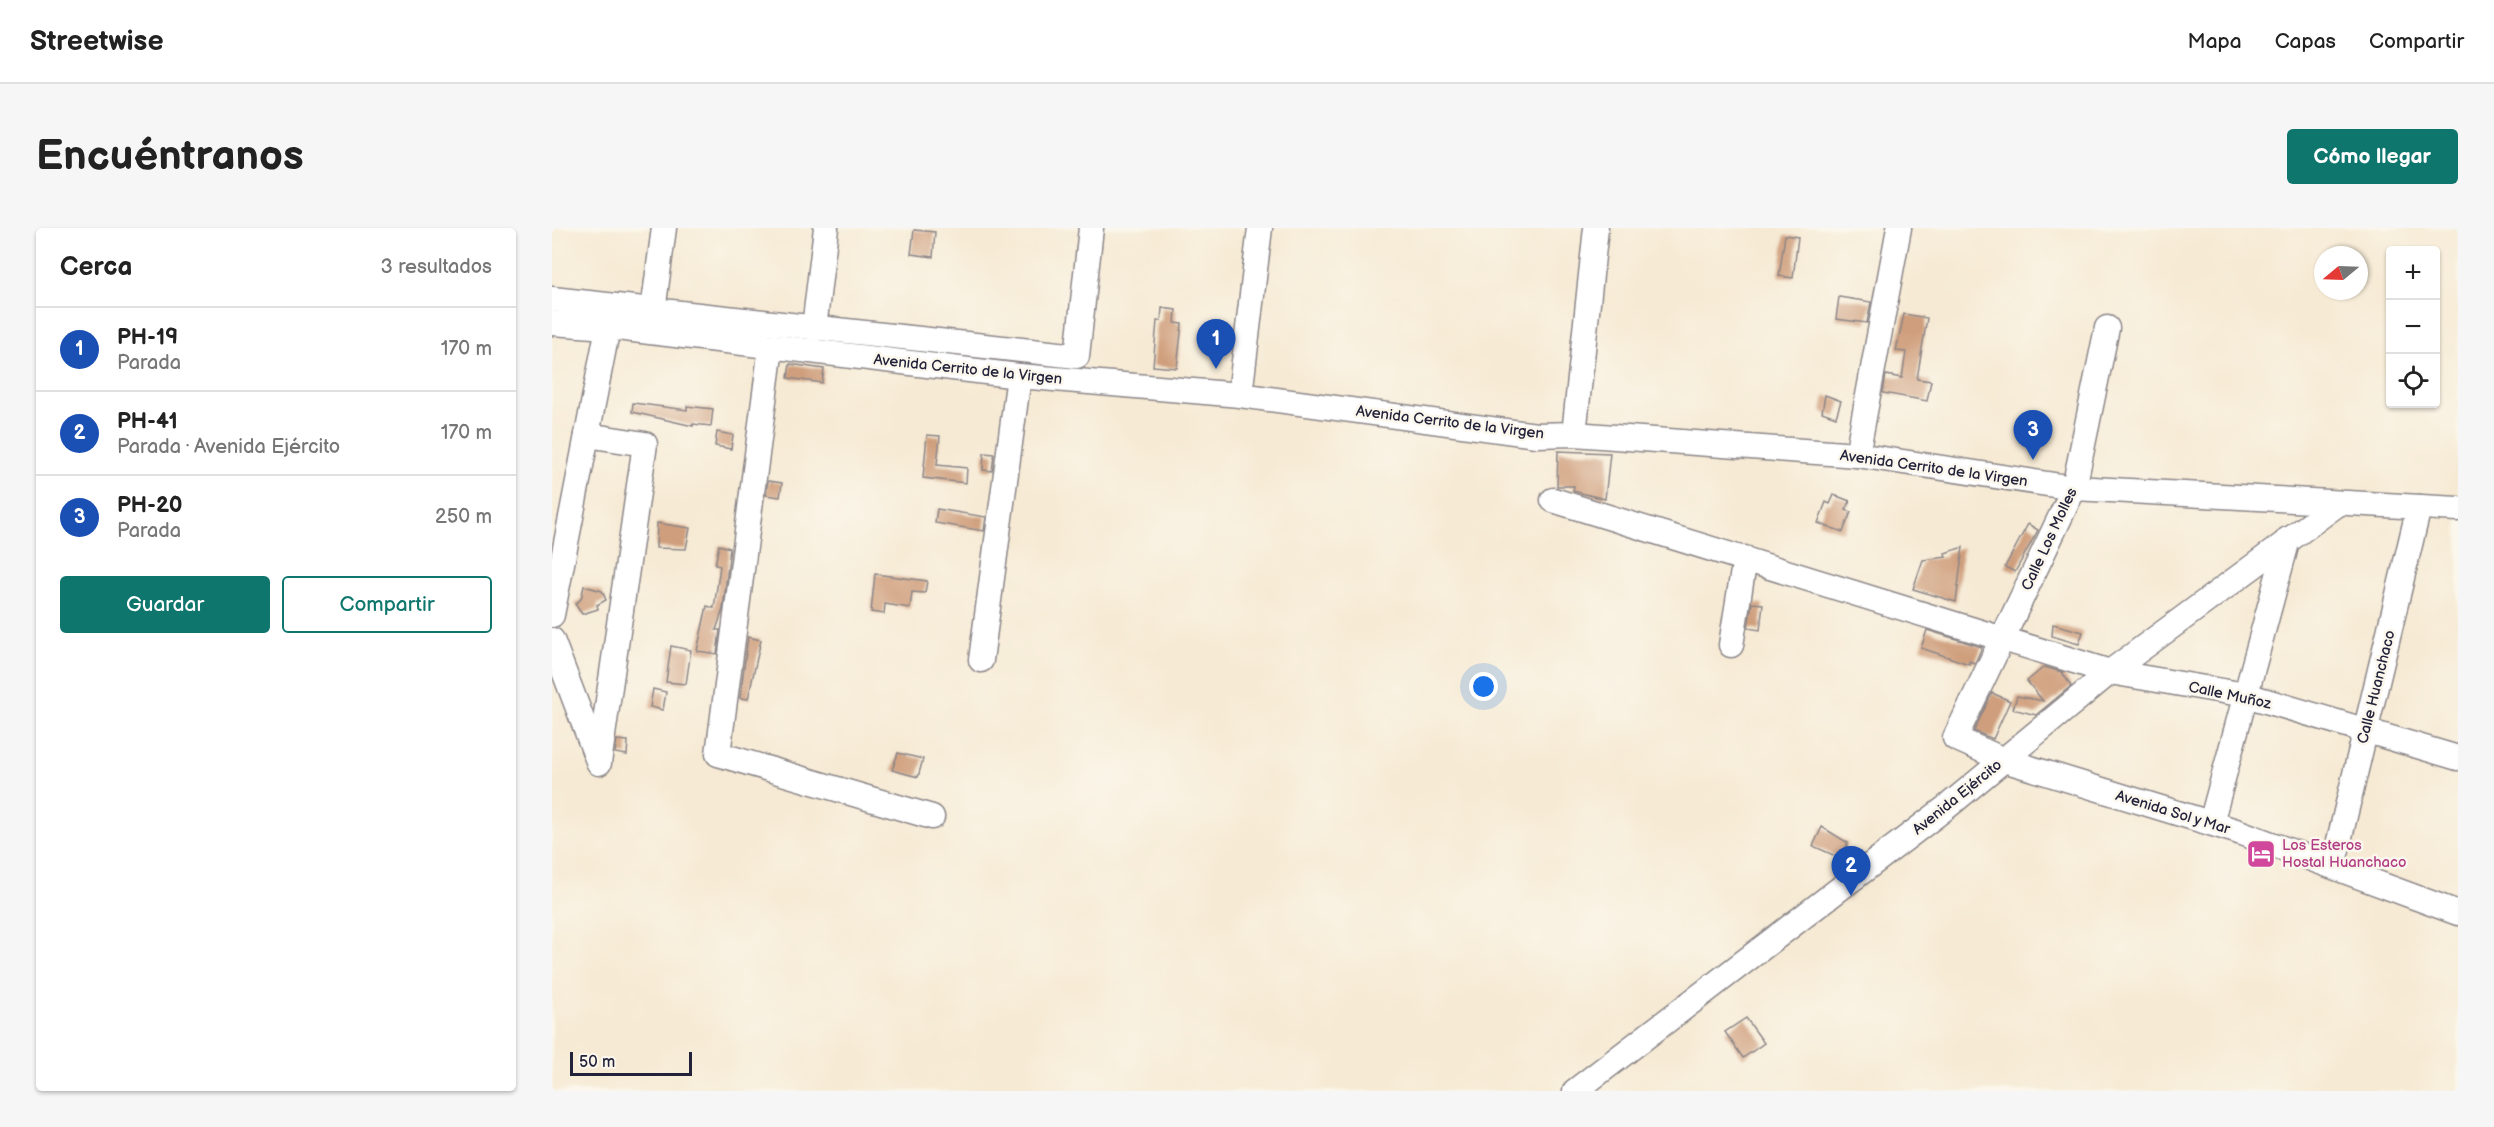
<!DOCTYPE html>
<html lang="es">
<meta charset="utf-8">
<style>
body{margin:0;font-family:"Balsamiq Sans",sans-serif;background:#f6f6f6;color:#222}
.controls{position:absolute;right:18px;top:18px;display:grid;overflow:hidden;border-radius:6px;box-shadow:0 2px 4px #0004}
.controls button{width:54px;height:54px;display:grid;place-items:center;padding:0;border:0;border-bottom:2px solid #e0e0e0;background:#fff;color:#222;font:30px sans-serif}
.compass{position:absolute;left:1762px;top:18px;width:54px;height:54px;border-radius:50%;background:#fff;box-shadow:0 2px 4px #0004;rotate:251deg}
.scale{position:absolute;left:18px;bottom:15px;width:122px;box-sizing:border-box;padding-left:6px;border:3px solid #22223b;border-top:0;font-size:16px;line-height:21px;white-space:nowrap;color:#22223b;-webkit-text-stroke:4px #fbf7ec;paint-order:stroke}
.you{position:absolute;left:932px;top:459px;width:21px;height:21px;margin:-15px;border:4px solid #fff;border-radius:50%;background:#1a73e8;box-shadow:0 0 0 9px #1a73e833}
.badge{display:grid;place-items:center;width:39px;height:39px;border-radius:50%;background:#0f766e;color:#fff;font-size:20px;font-weight:700}
.pin{position:absolute;translate:-50% -50px;filter:drop-shadow(0 2px 3px #0008)}
.pin::after{content:'';position:absolute;top:32px;width:21px;height:18px;background:inherit;clip-path:polygon(0 0,100% 0,50% 100%)}
.list{margin:0;padding:0;list-style:none}
h2{display:flex;justify-content:space-between;align-items:center;height:78px;margin:0;padding:0 24px;font-size:26px}
h2 small{font-size:20px;font-weight:400;color:#767676}
.list li{display:grid;grid-template-columns:39px 1fr auto;gap:18px;align-items:center;box-sizing:border-box;height:84px;padding:0 24px;border-top:2px solid #e0e0e0}
.list b{display:block;font-size:22px;white-space:nowrap}
.list p{margin:0;font-size:20px;white-space:nowrap;color:#767676}
.list em{font-size:20px;font-style:normal;color:#767676}
.actions{display:flex;gap:12px;padding:18px 24px}
.actions a{flex:1;padding:14px 0;border:2px solid #0f766e;border-radius:6px;text-align:center;font-size:21px;color:#0f766e}
.actions .main{background:#0f766e;color:#fff}
.icon{flex:none;width:33px;height:33px;fill:none;stroke:currentColor;stroke-width:2;stroke-linecap:round;stroke-linejoin:round}
.map{position:relative;flex:none;width:1906px;height:863px;overflow:hidden;border-radius:6px}
header{display:flex;align-items:center;gap:36px;box-sizing:border-box;height:84px;padding:0 30px;background:#fff;border-bottom:2px solid #e0e0e0}
header strong{font-size:28px}
nav{display:flex;gap:33px;margin-inline-start:auto;font-size:21px}
.intro{display:flex;align-items:center;justify-content:space-between;box-sizing:border-box;height:144px;padding:0 36px}
h1{margin:0;font-size:42px}
.button{padding:15px 27px;border-radius:6px;background:#0f766e;color:#fff;font-size:21px;font-weight:700}
main{display:flex;gap:36px;padding:0 36px}
aside{flex:1;background:#fff;border-radius:6px;box-shadow:0 2px 4px #0004}
.map>svg:first-child{display:block}
.building{fill:#cf9e7c}
.lines{fill:none;stroke-linecap:round;stroke-linejoin:round}
.minor-casing{stroke:#8c8688;stroke-width:27}
.minor{stroke:#fff;stroke-width:24}
.labels{text-anchor:middle;stroke-width:5;stroke-linejoin:round;paint-order:stroke}
.street-label{font-size:15px;fill:#22223b;stroke:#fbf7ec}
.hotel-label{font-size:15px;fill:#b23c85;stroke:#fbf7ec;text-anchor:start}
</style>
<header>
<strong>Streetwise</strong>
<nav><a>Mapa</a><a>Capas</a><a>Compartir</a></nav>
</header>
<div class="intro"><h1>Encuéntranos</h1><a class="button">Cómo llegar</a></div>
<main>
<aside>
<h2>Cerca<small>3 resultados</small></h2>
<ul class="list">
<li><span class="badge" style="background:#1a4fb4">1</span><div><b>PH-19</b><p>Parada</p></div><em>170 m</em></li>
<li><span class="badge" style="background:#1a4fb4">2</span><div><b>PH-41</b><p>Parada · Avenida Ejército</p></div><em>170 m</em></li>
<li><span class="badge" style="background:#1a4fb4">3</span><div><b>PH-20</b><p>Parada</p></div><em>250 m</em></li>
</ul>
<div class="actions"><a class="main">Guardar</a><a>Compartir</a></div>
</aside>
<div class="map">
<svg width="1906" height="863" viewBox="0 0 1906 863">
<rect width="100%" height="100%" fill="#fbf7ec"/>
<filter id="ink" filterUnits="userSpaceOnUse"><feTurbulence type="fractalNoise" baseFrequency=".0167" numOctaves="2"/><feDisplacementMap in="SourceGraphic" scale="12" xChannelSelector="R" yChannelSelector="G"/><feConvolveMatrix kernelMatrix="1 2 1 2 8 2 1 2 1" color-interpolation-filters="sRGB"/></filter>
<filter id="wash" filterUnits="userSpaceOnUse"><feTurbulence type="fractalNoise" baseFrequency=".008" numOctaves="4" result="noise"/><feDisplacementMap in="SourceGraphic" scale="24" xChannelSelector="R" yChannelSelector="G"/><feGaussianBlur stdDeviation="1.35" result="paint"/><feColorMatrix in="noise" values="0 0 0 0 0 0 0 0 0 0 0 0 0 0 0 0 0 1.4 0 .05"/><feComposite in="paint" operator="in"/></filter>
<g filter="url(#wash)">
<rect width="100%" height="100%" fill="#f6ead4"/>
<g id="blocks">
<g class="building">
<polygon points="362,2 383,4 381,29 359,26"/>
<polygon points="1233,7 1246,9 1241,50 1227,48"/>
<polygon points="1287,69 1319,74 1315,95 1284,91"/>
<polygon points="610,80 624,82 623,95 630,96 625,140 601,138 605,93 609,93"/>
<polygon points="1352,86 1375,90 1365,151 1379,153 1375,173 1331,165 1334,147 1350,150 1354,124 1344,123"/>
<polygon points="238,136 272,141 270,155 236,150"/>
<polygon points="1273,167 1289,173 1284,189 1270,184"/>
<polygon points="81,175 135,182 135,178 161,181 159,198 141,196 141,198 80,184"/>
<polygon points="165,204 181,207 179,221 163,218"/>
<polygon points="375,207 388,208 385,237 415,240 414,255 371,250"/>
<polygon points="1006,223 1058,225 1053,271 1021,263 1022,258 1005,258"/>
<polygon points="432,225 442,226 440,243 431,242"/>
<polygon points="216,253 230,255 228,269 214,267"/>
<polygon points="1282,267 1298,273 1294,282 1299,284 1291,304 1266,295 1274,274 1278,276"/>
<polygon points="385,281 434,289 432,303 383,295"/>
<polygon points="105,295 138,300 134,321 104,320"/>
<polygon points="1476,296 1486,302 1463,344 1453,339"/>
<polygon points="167,317 178,320 171,381 164,402 168,402 165,426 145,423 155,378 162,380 168,338 163,337"/>
<polygon points="1411,319 1404,374 1361,361 1371,332 1394,329 1393,325"/>
<polygon points="323,346 375,353 373,365 360,364 358,380 333,376 332,386 319,384"/>
<polygon points="32,358 50,363 54,372 45,377 46,381 30,386 23,376 29,371"/>
<polygon points="1200,375 1211,376 1208,402 1196,400"/>
<polygon points="1501,396 1531,404 1527,416 1500,408"/>
<polygon points="1375,402 1430,419 1423,435 1417,433 1417,436 1369,420"/>
<polygon points="196,409 209,412 196,471 188,470"/>
<polygon points="119,418 139,422 134,456 114,454"/>
<polygon points="1492,439 1510,444 1519,458 1484,487 1461,481 1465,468 1491,473 1475,453"/>
<polygon points="101,461 114,464 111,482 98,479"/>
<polygon points="1440,465 1458,473 1441,511 1422,503"/>
<polygon points="65,512 76,513 75,527 63,525"/>
<polygon points="346,525 371,531 366,549 340,542"/>
<polygon points="1270,599 1296,615 1288,630 1261,618"/>
<polygon points="1194,790 1212,815 1191,830 1173,804"/>
</g>
</g>
</g>
<g filter="url(#ink)">
<use href="#blocks" fill-opacity="0" stroke="#8c8688" stroke-width="1.5"/>
<g class="lines">
<g class="minor-casing">
<g id="minor">
<polyline points="0,71 525,128 539,0"/>
<polyline points="0,95 56,99 467,148 688,167 984,207 1022,206 1305,227 1522,260 1906,281"/>
<polyline points="99,98 112,0"/>
<polyline points="262,100 274,0"/>
<polyline points="1555,100 1522,260 1403,510 1452,532 1684,603 1906,685"/>
<polyline points="219,119 166,526 380,589"/>
<polyline points="688,167 708,0"/>
<polyline points="1022,206 1044,0"/>
<polyline points="35,207 93,216 47,535"/>
<polyline points="1305,227 1347,0"/>
<polyline points="1001,272 1558,444 1694,467 1906,530"/>
<polyline points="0,387 56,99"/>
<polyline points="0,412 46,533"/>
<polyline points="1179,417 1193,330"/>
<polyline points="429,432 467,148"/>
<polyline points="1659,595 1736,311"/>
<polyline points="1781,638 1867,279"/>
<polyline points="1023,863 1396,578 1558,444 1787,275"/>
</g>
</g>
<use href="#minor" class="minor"/>
</g>
</g>
<defs>
<g id="hotel-square" transform="scale(1.5)"><rect x="-9" y="-9" width="18" height="18" rx="4" fill="#d1479c" stroke="#fbf7ec"/><path d="M-6-4.5h1.5V1H6V5H4.5V3h-9V5H-6ZM-4 0a1.8 1.8 0 1 1 3.6 0ZM.5 0V-2.5h3Q6-2.5 6 0Z" fill="#fff"/></g>
</defs>
<g fill-rule="evenodd">
<use href="#hotel-square" x="1709" y="626"/>
</g>
<g class="labels">
<g class="street-label">
<text transform="translate(416 141) rotate(6)" y="5">Avenida Cerrito de la Virgen</text>
<text transform="translate(898 194) rotate(7)" y="5">Avenida Cerrito de la Virgen</text>
<text transform="translate(1382 240) rotate(8)" y="5">Avenida Cerrito de la Virgen</text>
<text transform="translate(1497 311) rotate(-65)" y="5">Calle Los Molles</text>
<text transform="translate(1824 459) rotate(-76)" y="5">Calle Huanchaco</text>
<text transform="translate(1678 467) rotate(12)" y="5">Calle Muñoz</text>
<text transform="translate(1405 569) rotate(-39)" y="5">Avenida Ejército</text>
<text transform="translate(1621 584) rotate(17)" y="5">Avenida Sol y Mar</text>
</g>
<g class="hotel-label">
<text x="1730" y="622">Los Esteros<tspan x="1730" dy="17">Hostal Huanchaco</tspan></text>
</g>
</g>
</svg>
<div class="controls">
<button>+</button>
<button>−</button>
<button><svg class="icon" aria-label="locate" viewBox="0 0 24 24"><circle cx="12" cy="12" r="6"/><path d="M12 2v4M12 18v4M2 12h4M18 12h4"/></svg></button>
</div>
<svg class="compass" viewBox="-18 -18 36 36"><path d="M0-13l5 13h-10z" fill="#e53935"/><path d="M0 13l5-13h-10z" fill="#767676"/></svg>
<div class="scale">50 m</div>
<div class="you"></div>
<div class="pin badge" style="left:664px;top:141px;background:#1a4fb4">1</div>
<div class="pin badge" style="left:1299px;top:668px;background:#1a4fb4">2</div>
<div class="pin badge" style="left:1481px;top:232px;background:#1a4fb4">3</div>
</div>
</main>
